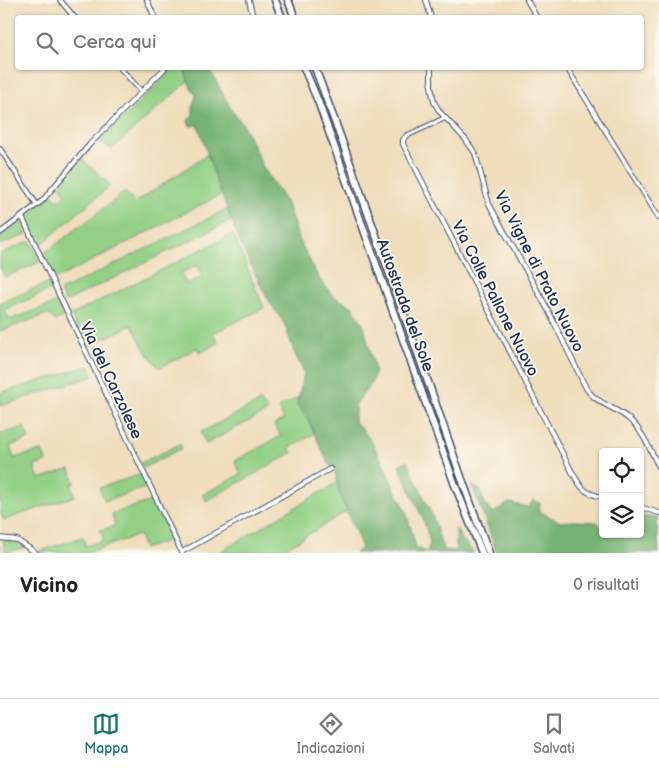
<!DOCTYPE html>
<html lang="it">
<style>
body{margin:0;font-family:"Balsamiq Sans",sans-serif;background:#f2f2f2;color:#222}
.controls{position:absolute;right:15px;bottom:15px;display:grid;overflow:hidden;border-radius:5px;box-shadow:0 1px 4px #0004}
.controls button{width:45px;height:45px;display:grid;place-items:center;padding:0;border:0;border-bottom:1px solid #e0e0e0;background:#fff;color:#222;font:25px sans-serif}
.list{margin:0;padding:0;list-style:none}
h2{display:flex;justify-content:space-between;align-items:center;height:65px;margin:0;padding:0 20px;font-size:21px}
h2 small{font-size:16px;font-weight:400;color:#767676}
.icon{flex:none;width:28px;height:28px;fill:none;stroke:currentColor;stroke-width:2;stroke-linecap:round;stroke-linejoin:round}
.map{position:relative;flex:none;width:659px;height:553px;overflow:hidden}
.search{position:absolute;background:#fff;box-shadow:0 1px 4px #0004;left:15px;right:15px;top:15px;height:55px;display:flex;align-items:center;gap:12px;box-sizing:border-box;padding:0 18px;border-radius:5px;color:#767676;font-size:19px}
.sheet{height:145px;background:#fff}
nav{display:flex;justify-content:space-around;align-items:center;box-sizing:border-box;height:70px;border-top:1px solid #e0e0e0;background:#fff;font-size:14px;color:#767676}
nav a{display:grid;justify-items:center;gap:2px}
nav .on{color:#0f766e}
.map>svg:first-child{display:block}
.green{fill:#93d086;stroke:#578072;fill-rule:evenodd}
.forest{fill:#76b273;stroke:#487068}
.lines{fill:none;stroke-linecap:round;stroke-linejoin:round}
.stream{stroke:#49b8c3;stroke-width:1}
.street-casing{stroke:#3b496c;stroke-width:6}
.highway-casing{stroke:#3b496c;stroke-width:9}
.street{stroke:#fff;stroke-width:4}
.highway{stroke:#fff;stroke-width:6}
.labels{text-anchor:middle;stroke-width:4;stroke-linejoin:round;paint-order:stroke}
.street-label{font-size:16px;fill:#1b2f5e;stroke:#fbf7ec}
</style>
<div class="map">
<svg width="659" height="553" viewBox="0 0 659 553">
<rect width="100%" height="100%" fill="#fbf7ec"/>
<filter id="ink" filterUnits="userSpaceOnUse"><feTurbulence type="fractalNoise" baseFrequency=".02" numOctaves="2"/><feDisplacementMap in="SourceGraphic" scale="10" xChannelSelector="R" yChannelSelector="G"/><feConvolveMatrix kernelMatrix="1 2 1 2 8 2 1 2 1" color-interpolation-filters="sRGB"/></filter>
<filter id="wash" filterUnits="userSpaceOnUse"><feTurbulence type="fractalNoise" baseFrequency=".0096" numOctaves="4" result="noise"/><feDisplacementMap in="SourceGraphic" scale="20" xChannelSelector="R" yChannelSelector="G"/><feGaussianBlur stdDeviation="1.12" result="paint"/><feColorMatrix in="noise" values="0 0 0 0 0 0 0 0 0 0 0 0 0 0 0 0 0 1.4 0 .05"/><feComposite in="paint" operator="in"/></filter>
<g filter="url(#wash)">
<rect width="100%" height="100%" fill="#efddbb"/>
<g class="green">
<polygon points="174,68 184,68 188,81 112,149 100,141"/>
<polygon points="208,154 222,194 54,280 42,255 125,192 135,203"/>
<polygon points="82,159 111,185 38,247 25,219 52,194 58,201 66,194 60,186"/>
<polygon points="227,209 232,220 65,302 60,291"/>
<polygon points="21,221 27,234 0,245 0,237"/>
<path d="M233,234L264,308L213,333L218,343L200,353L197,348L159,368L145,350L132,325L86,347L71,315ZM197,265L202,277L186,284L181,273Z"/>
<polygon points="30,241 40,262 5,277 0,267 0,254"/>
<polygon points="49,282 52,289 5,310 10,320 58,302 64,316 55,321 48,314 0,331 0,303"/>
<polygon points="89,366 94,376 0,406 0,393"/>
<polygon points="299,397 297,404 308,419 314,434 289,448 292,453 206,501 202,495 241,474 235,461 281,436 274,425 284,419 278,408"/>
<polygon points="261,401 268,411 206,444 201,432"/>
<polygon points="24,427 29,439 10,446 14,458 42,451 47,462 34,466 39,479 70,469 75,483 71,484 75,496 4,520 0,513 0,434"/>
<polygon points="180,444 182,448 143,468 141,463"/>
<polygon points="142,474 148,487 105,501 99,488"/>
<polygon points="338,482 340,495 347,511 286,548 287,553 218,553"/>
<polygon points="154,500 173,539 144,549 139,535 85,553 37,552 83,537 86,546 104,540 100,530 115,526 112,514"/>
<polygon points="3,540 18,542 26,547 6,553"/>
</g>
<g class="forest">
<path d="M184,68H209L232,111L243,124L263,167L287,204L298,237L318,277L333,296L353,307L364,326L375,371L372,383L356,403L354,421C377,443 383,465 396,492C399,497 403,503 405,509C409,521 412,534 416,547L427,552L430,542L424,522L399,465L407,461L433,517L443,550L456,551V528L461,538L474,553H355L362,548L340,495L335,472L328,463L308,419L297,404L304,373L294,352L285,325L267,298L242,247L217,183L198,125L190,126L188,121L193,115V106L196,95L191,88Z"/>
<polygon points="472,485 480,490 486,506 493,513 509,503 529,507 533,500 540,503 539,511 560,522 573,521 597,522 603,529 603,534 640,534 640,517 657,517 659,553 497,553"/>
</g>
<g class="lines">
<polyline class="stream" points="0,545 1,553"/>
</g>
</g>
<g filter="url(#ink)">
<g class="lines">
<g class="street-casing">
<g id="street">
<polyline points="60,0 75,18"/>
<polyline points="147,0 155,18"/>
<polyline points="249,0 253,18"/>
<polyline points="426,0 431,18"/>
<polyline points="527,0 537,18"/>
<polyline points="120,68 141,91"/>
<path d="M431,68V86L434,102L440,112L466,140L475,153L489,204L547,308L586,388C596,404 616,407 630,420C643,431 651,452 659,467"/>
<polyline points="567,68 659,218"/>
<path d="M445,118L406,136L403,140V144L570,468C580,486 582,493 603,497"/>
<polyline points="0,149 37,205"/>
<polyline points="22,217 182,553"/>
<polyline points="0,233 42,201 90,144 165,68"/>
<polyline points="640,507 659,513"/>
<polyline points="0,538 17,540 36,553"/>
<polyline points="182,552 330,469"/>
</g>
</g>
<g class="highway-casing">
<g id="highway">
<polyline points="275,0 282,18"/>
<polyline points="288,0 295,18"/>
<polyline points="304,68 318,101 455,485 482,553"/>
<path d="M315,68C354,172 391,277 428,382C448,439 467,496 489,553"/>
</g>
</g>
<use href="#street" class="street"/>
<use href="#highway" class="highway"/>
</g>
</g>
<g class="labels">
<g class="street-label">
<text transform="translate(540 271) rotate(63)" y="6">Via Vigne di Prato Nuovo</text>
<text transform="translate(496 298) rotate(63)" y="6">Via Colle Pallone Nuovo</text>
<text transform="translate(406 305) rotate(70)" y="6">Autostrada del Sole</text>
<text transform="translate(112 380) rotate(65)" y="6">Via del Carzolese</text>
</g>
</g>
</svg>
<div class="controls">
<button><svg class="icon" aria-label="locate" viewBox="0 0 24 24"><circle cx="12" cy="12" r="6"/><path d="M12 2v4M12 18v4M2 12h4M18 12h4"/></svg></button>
<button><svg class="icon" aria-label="layers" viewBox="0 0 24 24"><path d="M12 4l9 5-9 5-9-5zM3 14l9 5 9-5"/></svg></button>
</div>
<div class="search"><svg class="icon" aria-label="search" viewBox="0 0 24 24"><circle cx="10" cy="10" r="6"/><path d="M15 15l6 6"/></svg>Cerca qui</div>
</div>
<section class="sheet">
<h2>Vicino<small>0 risultati</small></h2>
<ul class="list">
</ul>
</section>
<nav>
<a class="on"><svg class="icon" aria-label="map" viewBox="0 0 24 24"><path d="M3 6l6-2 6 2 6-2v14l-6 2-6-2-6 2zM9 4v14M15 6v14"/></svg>Mappa</a>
<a><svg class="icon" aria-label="directions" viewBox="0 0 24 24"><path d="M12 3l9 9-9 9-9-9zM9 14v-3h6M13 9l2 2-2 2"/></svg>Indicazioni</a>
<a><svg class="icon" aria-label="saved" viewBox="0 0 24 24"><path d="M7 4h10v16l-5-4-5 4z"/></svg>Salvati</a>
</nav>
